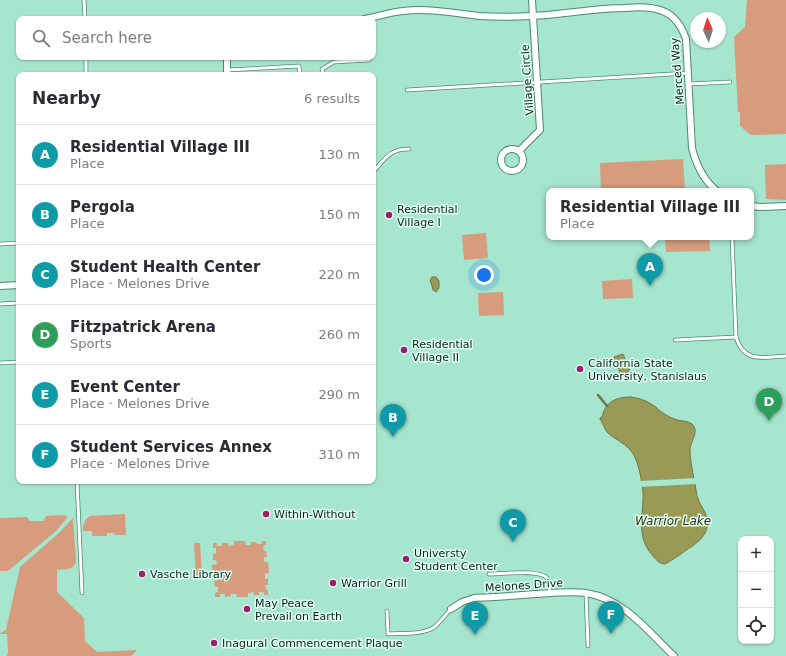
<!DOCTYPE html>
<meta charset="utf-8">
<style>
body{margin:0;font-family:"DejaVu Sans",sans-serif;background:#f7f7f7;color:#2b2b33}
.controls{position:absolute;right:12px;bottom:12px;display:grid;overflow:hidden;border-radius:8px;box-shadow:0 1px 3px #0004}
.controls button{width:36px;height:36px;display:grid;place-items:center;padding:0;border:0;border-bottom:1px solid #e1e1e2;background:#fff;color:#2b2b33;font:20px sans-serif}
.compass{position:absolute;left:690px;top:12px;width:36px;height:36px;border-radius:50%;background:#fff;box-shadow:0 1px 3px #0004;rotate:357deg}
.you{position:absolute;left:484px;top:275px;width:14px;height:14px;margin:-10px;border:3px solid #fff;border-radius:50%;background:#1a73e8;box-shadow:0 0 0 6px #1a73e833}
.badge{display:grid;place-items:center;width:26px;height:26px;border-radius:50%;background:#a11d6c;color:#fff;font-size:13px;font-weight:700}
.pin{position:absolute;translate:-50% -33px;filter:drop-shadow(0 1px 2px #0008)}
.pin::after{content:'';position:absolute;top:21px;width:14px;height:12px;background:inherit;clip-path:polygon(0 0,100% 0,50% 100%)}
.popup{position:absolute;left:546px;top:188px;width:208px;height:52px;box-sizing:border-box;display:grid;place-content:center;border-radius:8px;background:#fff;filter:drop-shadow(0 1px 3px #0005);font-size:13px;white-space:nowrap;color:#7c7c81}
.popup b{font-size:15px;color:#2b2b33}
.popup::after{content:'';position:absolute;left:50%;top:100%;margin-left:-8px;border:8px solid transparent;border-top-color:#fff}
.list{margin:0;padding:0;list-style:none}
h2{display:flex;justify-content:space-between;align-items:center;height:52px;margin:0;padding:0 16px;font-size:17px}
h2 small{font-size:13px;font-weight:400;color:#7c7c81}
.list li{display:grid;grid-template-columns:26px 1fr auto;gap:12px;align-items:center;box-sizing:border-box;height:60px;padding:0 16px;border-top:1px solid #e1e1e2}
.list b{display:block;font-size:15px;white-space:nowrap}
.list p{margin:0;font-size:13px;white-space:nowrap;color:#7c7c81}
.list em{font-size:13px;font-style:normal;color:#7c7c81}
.icon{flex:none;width:22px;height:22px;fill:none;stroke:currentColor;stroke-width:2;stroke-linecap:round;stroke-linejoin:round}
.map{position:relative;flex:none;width:786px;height:656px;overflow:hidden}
.search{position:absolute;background:#fff;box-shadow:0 1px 3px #0004;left:16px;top:16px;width:360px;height:44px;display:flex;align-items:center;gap:10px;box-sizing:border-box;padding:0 14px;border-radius:8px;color:#7c7c81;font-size:15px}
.panel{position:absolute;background:#fff;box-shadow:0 1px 3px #0004;left:16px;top:72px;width:360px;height:412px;border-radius:8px}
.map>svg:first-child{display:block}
.green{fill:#d69c7d}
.water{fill:#999a55;stroke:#6e7644}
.pier{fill:#a6e5ce}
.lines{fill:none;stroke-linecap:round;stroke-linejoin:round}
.stream{stroke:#6e7644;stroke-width:2.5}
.service-casing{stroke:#4c8974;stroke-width:4.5}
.minor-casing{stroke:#4c8974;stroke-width:8}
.service{stroke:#fff;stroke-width:3}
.minor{stroke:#fff;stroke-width:6}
.poi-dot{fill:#a11d6c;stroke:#e0fef2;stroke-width:1.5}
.labels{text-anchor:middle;stroke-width:3;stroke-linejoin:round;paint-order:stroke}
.street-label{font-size:11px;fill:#09231b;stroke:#e0fef2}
.poi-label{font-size:11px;fill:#09231b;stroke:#e0fef2;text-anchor:start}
.water-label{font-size:12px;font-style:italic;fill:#303011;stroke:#e0fef2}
</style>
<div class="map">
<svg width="786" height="656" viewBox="0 0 786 656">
<rect width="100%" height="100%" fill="#a6e5ce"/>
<g class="green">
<polygon points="747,0 786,0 786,134 751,135 740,126 740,112 738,112 734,37 745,27"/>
<polygon points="683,159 685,191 601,191 600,163"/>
<polygon points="786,164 786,200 766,199 765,165"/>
<polygon points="486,233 488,258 464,260 462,235"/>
<polygon points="665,237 709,237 710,251 666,252"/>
<polygon points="632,279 633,298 603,299 602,281"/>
<polygon points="503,292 504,315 479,316 478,293"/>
<path d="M125,514L126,535H115V533H107V536H92V531H83C83,524 84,520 90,516Z"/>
<polygon points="63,515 68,517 56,531 8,571 0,571 0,518 27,517 30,521 44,521 46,516"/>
<path d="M73,518L76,562C72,571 65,569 57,570V592L84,618L85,641L97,652L137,650L131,656H7L8,652L7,634H0V633L6,630L20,567L59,533Z"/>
<polygon points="234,541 245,541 246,545 251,545 251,542 256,542 257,544 262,544 262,541 266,541 266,545 263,546 264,551 266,551 267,557 264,557 264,562 268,562 269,573 265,574 265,579 268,579 268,585 265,585 266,590 268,590 268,595 264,595 264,592 259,592 259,595 254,595 253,592 248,593 248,597 237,597 236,594 231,594 231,596 225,597 225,594 220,594 220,597 215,597 215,593 218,592 218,587 215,587 214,581 217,581 217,576 213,576 212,565 217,564 216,560 213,560 213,554 216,553 216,548 213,548 213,543 217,543 217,546 222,546 222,543 228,543 229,546 234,545"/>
<polygon points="194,543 200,543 202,577 196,577"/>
</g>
<g class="water">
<polygon points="432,277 436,277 439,281 439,288 436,292 433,290 432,286 430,280 431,279"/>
<polygon points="623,354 630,371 621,375 614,357"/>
<path d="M631,397C637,398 646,400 651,404C656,406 659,411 663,413C667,416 672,418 677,420C682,421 688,421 692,424C700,432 690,441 690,450C690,463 695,482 697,496C699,504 705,510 707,518C710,534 698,543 686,550C680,555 672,560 665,564C660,564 656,560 653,556C635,536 644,516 643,492C642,482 640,472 637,462C634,454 629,447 622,443C617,439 612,437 607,432C604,428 603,423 600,419V418L602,417C605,402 616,397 631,397Z"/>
</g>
<polygon class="pier" points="696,478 697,484 640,487 639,481"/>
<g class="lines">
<polyline class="stream" points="598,395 607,406"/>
<g class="service-casing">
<g id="service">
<polyline points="84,0 85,19"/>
<polyline points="86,57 86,75"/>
<polyline points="227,70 299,66 300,75"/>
<polyline points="323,75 322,69 334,62 369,60 370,57"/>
<polyline points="689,84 730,82"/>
<polyline points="407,90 688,73"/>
<path d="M373,172C385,159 389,149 409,149"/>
<polyline points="0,244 19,243"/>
<polyline points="0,304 19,303"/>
<path d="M736,337C744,364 764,357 786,356"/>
<polyline points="675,340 736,337 732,237"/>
<polyline points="0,363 19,362"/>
<polyline points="77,481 82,593"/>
<path d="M489,574C501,574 540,569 547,578C550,581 549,588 550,593"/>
<polyline points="586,593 588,646"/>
<path d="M387,611L388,634C402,633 420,635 433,628C440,623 445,615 451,609"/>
</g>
</g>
<g class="minor-casing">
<g id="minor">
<path d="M364,19C377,17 390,12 403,11C428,8 454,13 479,16C496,17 514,17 531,16C562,15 594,8 625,8C635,7 646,6 656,9C672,12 681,24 686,39L692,148C696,164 703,180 717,191"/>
<polyline points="227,75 227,57"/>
<circle cx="512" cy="160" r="11"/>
<polyline points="519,151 540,130 532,0"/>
<polyline points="751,206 761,207 786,206"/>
<polyline points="0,286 19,285"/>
<path d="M451,609L462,602L474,598C494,597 515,596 535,594C571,592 594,587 625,610C643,623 658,641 674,656"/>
</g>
</g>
<use href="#service" class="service"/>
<use href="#minor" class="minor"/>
</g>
<g class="poi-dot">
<circle cx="389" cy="215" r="4"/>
<circle cx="404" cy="350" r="4"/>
<circle cx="580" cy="369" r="4"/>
<circle cx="266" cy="514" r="4"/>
<circle cx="406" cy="559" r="4"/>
<circle cx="142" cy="574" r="4"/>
<circle cx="333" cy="583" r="4"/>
<circle cx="247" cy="609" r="4"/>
<circle cx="214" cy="643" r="4"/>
</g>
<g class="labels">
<g class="street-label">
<text transform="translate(677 71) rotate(-95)" y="4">Merced Way</text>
<text transform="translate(527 80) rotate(-94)" y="4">Village Circle</text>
<text transform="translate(524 585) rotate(-4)" y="4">Melones Drive</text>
</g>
<g class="poi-label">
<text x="397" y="213">Residential<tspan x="397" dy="13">Village I</tspan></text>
<text x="412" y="348">Residential<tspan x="412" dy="13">Village II</tspan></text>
<text x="588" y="367">California State<tspan x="588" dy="13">University, Stanislaus</tspan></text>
<text x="274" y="518">Within-Without</text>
<text x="414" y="557">Universty<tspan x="414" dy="13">Student Center</tspan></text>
<text x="150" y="578">Vasche Library</text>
<text x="341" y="587">Warrior Grill</text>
<text x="255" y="607">May Peace<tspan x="255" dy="13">Prevail on Earth</tspan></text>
<text x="222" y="647">Inagural Commencement Plaque</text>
</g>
<g class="water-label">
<text x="673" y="525">Warrior Lake</text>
</g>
</g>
</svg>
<div class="controls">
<button>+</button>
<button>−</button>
<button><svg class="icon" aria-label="locate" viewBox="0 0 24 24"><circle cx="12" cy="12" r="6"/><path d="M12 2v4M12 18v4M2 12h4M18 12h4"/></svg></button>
</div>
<svg class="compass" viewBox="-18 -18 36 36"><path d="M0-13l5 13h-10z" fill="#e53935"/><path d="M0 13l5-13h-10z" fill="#7c7c81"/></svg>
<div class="you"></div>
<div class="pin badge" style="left:650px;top:286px;background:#0f9aa8">A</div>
<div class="popup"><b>Residential Village III</b>Place</div>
<div class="pin badge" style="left:393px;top:437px;background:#0f9aa8">B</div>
<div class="pin badge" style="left:513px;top:542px;background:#0f9aa8">C</div>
<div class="pin badge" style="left:769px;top:421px;background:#2e9e5b">D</div>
<div class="pin badge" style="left:475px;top:635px;background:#0f9aa8">E</div>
<div class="pin badge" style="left:611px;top:634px;background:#0f9aa8">F</div>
<div class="search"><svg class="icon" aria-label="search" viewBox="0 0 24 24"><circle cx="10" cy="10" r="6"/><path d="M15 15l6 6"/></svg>Search here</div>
<section class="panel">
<h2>Nearby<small>6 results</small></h2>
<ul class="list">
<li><span class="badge" style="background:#0f9aa8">A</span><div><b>Residential Village III</b><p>Place</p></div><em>130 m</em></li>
<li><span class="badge" style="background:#0f9aa8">B</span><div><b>Pergola</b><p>Place</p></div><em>150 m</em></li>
<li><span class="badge" style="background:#0f9aa8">C</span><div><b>Student Health Center</b><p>Place · Melones Drive</p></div><em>220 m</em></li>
<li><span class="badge" style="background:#2e9e5b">D</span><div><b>Fitzpatrick Arena</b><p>Sports</p></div><em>260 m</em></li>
<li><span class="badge" style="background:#0f9aa8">E</span><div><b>Event Center</b><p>Place · Melones Drive</p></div><em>290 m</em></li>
<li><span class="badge" style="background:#0f9aa8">F</span><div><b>Student Services Annex</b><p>Place · Melones Drive</p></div><em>310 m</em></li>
</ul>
</section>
</div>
